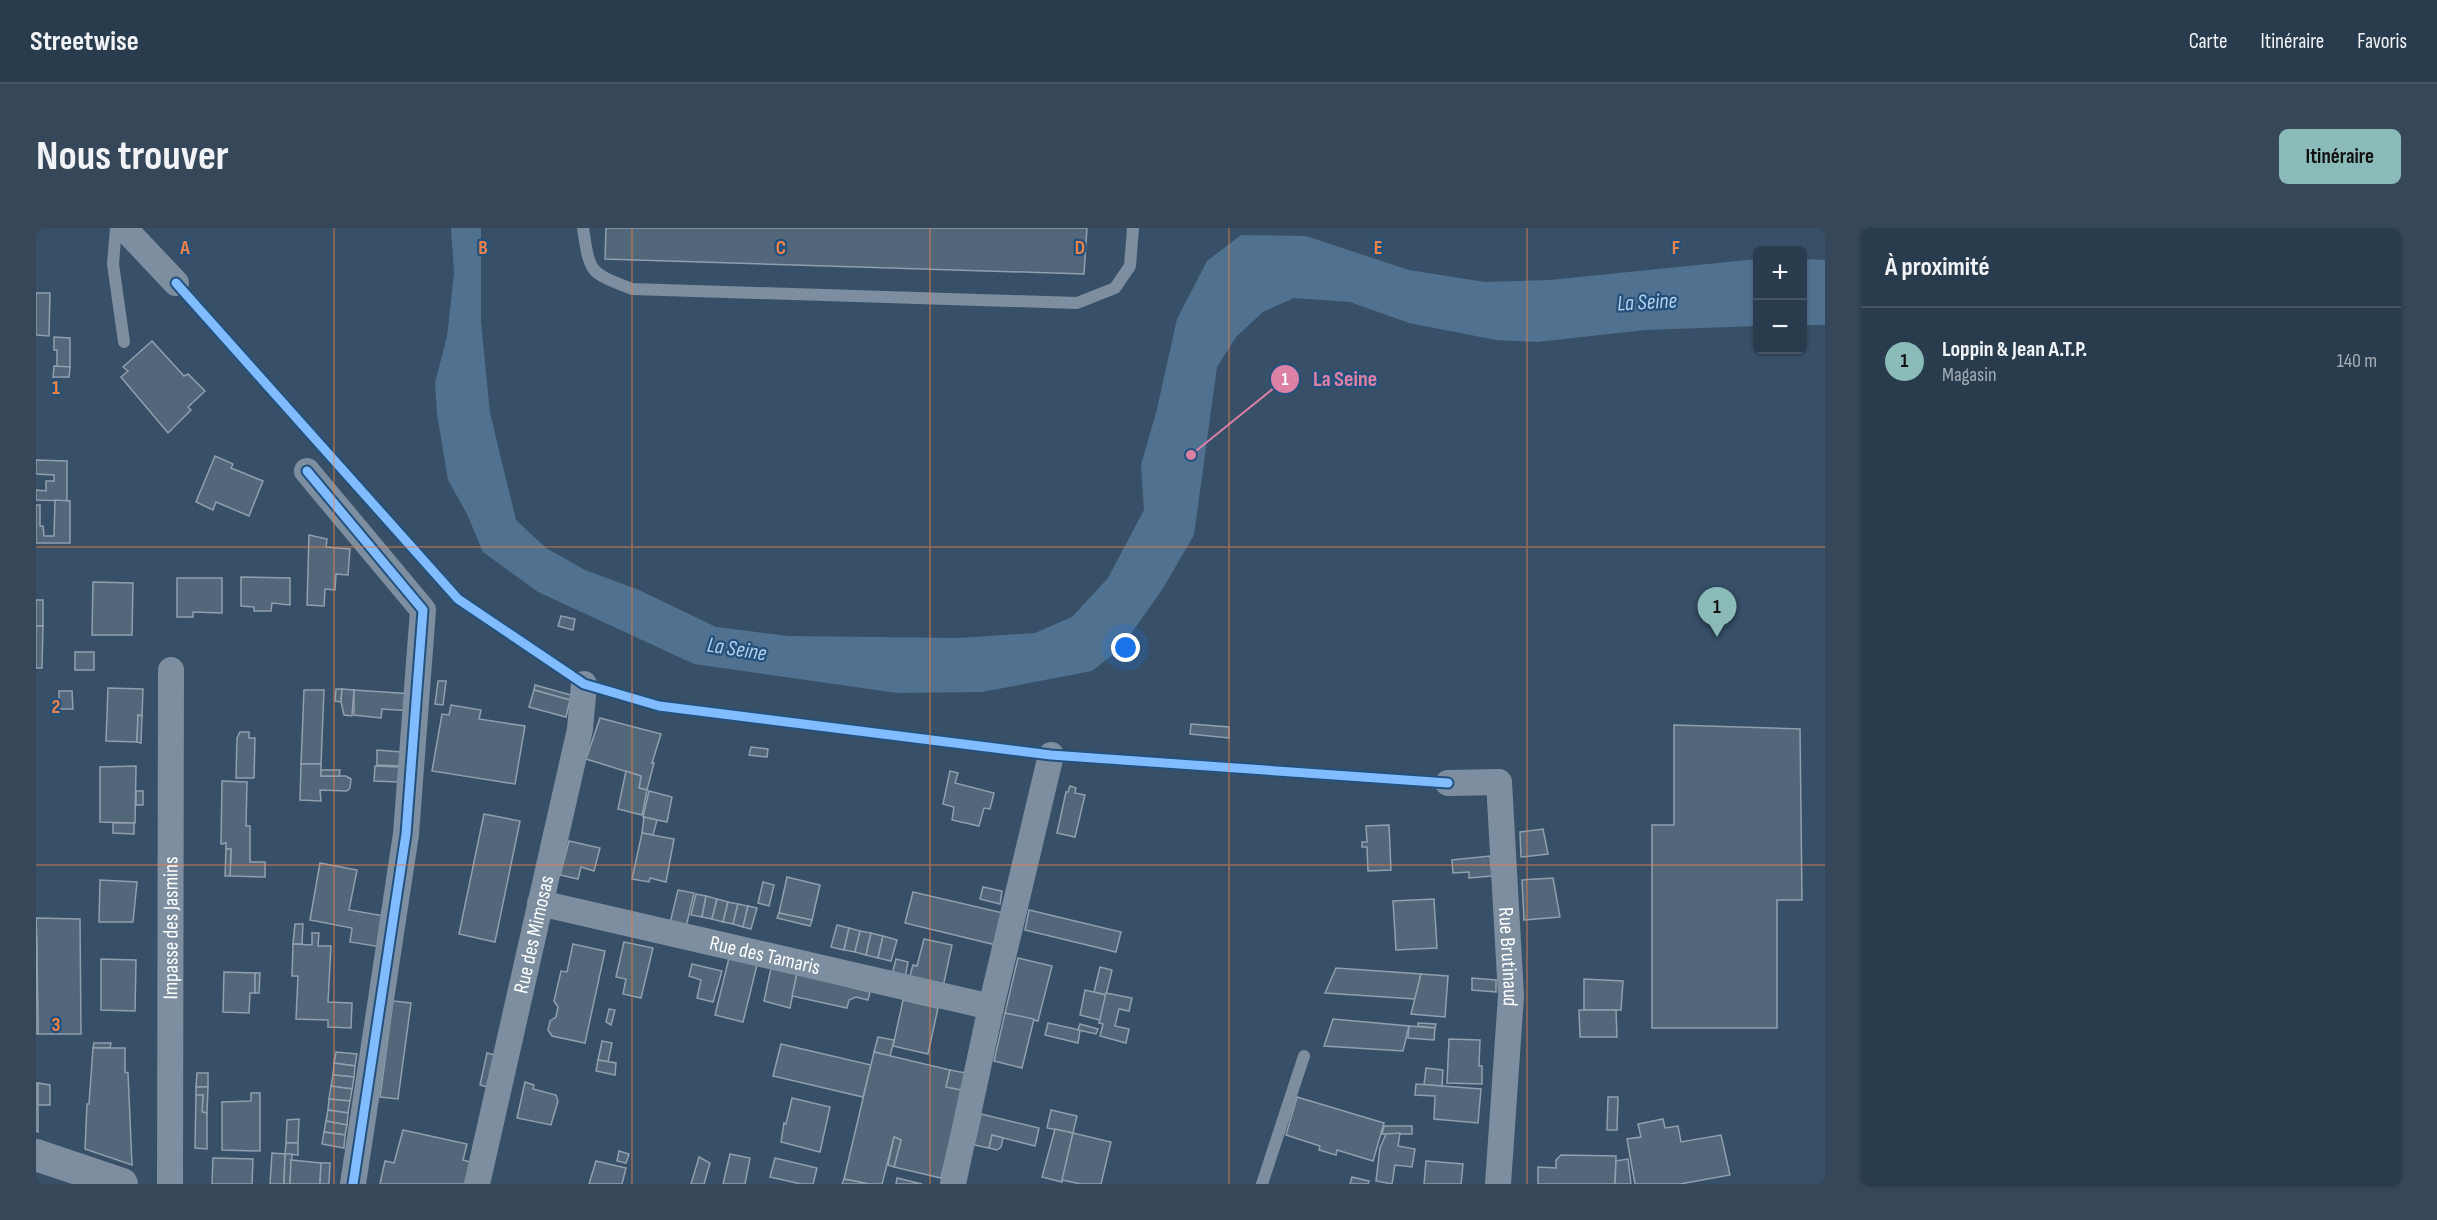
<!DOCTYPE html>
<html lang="fr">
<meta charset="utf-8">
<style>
body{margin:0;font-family:"Sofia Sans Condensed",sans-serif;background:#354758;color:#f1f3f6}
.controls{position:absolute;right:18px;top:18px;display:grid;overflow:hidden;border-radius:9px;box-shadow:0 2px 4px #0004}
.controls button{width:54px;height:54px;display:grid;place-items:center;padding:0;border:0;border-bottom:2px solid #455666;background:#293c4e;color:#f1f3f6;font:30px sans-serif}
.you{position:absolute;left:1090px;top:420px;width:21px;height:21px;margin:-15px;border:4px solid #fff;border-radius:50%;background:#1a73e8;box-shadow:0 0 0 9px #1a73e833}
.badge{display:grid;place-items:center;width:39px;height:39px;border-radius:50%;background:#8bbbb9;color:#111;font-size:20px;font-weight:700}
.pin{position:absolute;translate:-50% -50px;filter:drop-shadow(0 2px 3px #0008)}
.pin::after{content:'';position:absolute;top:32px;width:21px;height:18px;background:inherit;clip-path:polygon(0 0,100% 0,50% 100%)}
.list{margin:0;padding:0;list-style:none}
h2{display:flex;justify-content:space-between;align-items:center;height:78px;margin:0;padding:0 24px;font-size:26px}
h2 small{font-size:20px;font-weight:400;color:#a5adb6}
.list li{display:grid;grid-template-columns:39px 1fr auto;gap:18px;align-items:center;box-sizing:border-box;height:108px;padding:0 24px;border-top:2px solid #455666}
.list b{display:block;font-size:22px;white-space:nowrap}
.list p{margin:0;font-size:20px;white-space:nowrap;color:#a5adb6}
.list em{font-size:20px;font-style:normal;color:#a5adb6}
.map{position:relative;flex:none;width:1789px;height:956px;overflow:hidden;border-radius:9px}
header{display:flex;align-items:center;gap:36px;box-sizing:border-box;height:84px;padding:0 30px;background:#293c4e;border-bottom:2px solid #455666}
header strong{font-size:28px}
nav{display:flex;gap:33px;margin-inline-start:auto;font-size:21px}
.intro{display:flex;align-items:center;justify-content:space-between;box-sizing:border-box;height:144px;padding:0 36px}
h1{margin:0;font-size:42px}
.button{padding:15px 27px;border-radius:9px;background:#8bbbb9;color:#111;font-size:21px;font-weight:700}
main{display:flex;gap:36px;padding:0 36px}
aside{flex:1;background:#293c4e;border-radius:9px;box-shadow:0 2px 4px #0004}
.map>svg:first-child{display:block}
.water{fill:#507190}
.building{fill:#52677a;stroke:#909fad;stroke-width:1.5}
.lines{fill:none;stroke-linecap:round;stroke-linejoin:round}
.service{stroke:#7c8e9f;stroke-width:12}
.minor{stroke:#7c8e9f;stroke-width:26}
.tertiary{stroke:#7c8e9f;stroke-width:32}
.cycleway-casing{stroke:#23517c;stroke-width:13}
.cycleway{stroke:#80bcff;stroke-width:9}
.grid{fill:none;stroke:#ee8249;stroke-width:1.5;stroke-opacity:0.55}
.labels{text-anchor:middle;stroke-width:4.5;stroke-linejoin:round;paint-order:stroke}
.street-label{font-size:21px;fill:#fff;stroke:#23517c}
.water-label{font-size:22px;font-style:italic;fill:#b2d1ed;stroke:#23517c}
.grid-label{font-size:20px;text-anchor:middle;font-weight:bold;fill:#ee8249;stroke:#23517c;stroke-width:4.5;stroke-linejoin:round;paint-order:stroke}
.leader{fill:none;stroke:#dd80a5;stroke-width:2}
.callout-dot{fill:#dd80a5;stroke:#23517c;stroke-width:2}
.mark-label{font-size:18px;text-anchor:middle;font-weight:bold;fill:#fff}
.callout-label{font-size:22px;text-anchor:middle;font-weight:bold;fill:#dd80a5;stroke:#23517c;stroke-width:4.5;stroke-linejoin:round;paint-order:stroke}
</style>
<header>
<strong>Streetwise</strong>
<nav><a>Carte</a><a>Itinéraire</a><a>Favoris</a></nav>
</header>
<div class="intro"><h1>Nous trouver</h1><a class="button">Itinéraire</a></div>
<main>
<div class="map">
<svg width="1789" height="956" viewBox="0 0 1789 956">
<rect width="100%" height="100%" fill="#375068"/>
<g class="water">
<polygon points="415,0 445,0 445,94 454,185 480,292 510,320 549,342 603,362 680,399 752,408 923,410 999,405 1036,389 1072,350 1108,282 1105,237 1121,181 1141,91 1171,33 1205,7 1270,8 1373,42 1449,54 1514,52 1721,31 1721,98 1609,102 1501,114 1460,112 1373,95 1314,74 1258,70 1227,84 1200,109 1181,139 1158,307 1126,362 1084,421 1056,443 946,464 861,465 658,436 502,364 447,324 431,286 412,252 401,186 399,154 411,109 418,45"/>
<polygon points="1767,31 1789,32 1789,97 1767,97"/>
</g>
<g class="building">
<polygon points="570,0 1051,0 1048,46 569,31"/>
<polygon points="0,65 14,65 13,108 0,107"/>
<polygon points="18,109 34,110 34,139 21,139 21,122 18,122"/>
<polygon points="116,113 148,148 152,146 169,163 152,179 155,182 132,205 85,149 92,143 87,139"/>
<polygon points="18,138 34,139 33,149 17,149"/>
<polygon points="179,228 197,236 195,240 227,253 213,288 180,274 177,282 160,274"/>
<polygon points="0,232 31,233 31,273 0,272 0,262 10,263 10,253 18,253 18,247 0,246"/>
<polygon points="19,272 34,273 34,315 0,315 0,277 4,277 4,298 7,298 8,308 18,308"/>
<polygon points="273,307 291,311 290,319 314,321 312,347 300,346 299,362 289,361 288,378 271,377"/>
<polygon points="205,349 254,350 254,377 236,375 235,383 218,383 218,379 205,378"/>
<polygon points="141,350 186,350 186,385 157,384 157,389 141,389"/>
<polygon points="57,354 97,355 96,407 56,407"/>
<rect x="0" y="372" width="7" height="26"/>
<polygon points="525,388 539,391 537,402 522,398"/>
<polygon points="0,398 7,398 6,440 0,440"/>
<rect x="39" y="424" width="19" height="18"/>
<polygon points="402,453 410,453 407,477 399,476"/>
<polygon points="499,457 535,467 534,472 498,462"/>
<polygon points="72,460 107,461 106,488 102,487 101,514 70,513"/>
<polygon points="300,461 306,461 305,474 299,473"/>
<polygon points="306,461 318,462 316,488 308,487 305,474"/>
<polygon points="268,462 288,462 285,536 265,536"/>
<polygon points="318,462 377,466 377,483 346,481 345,490 318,487"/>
<polygon points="498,462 534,472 530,489 493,479"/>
<polygon points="23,463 36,463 37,481 23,481"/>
<polygon points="415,477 445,482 443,491 489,498 479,556 396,543 406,486 413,487"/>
<polygon points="102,487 106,488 105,515 101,514"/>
<polygon points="564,490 625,506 616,535 618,535 611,562 603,560 605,548 550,531"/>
<polygon points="1155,496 1193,499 1193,510 1154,506"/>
<polygon points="1638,497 1764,501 1766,672 1741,672 1741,800 1616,800 1616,597 1638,597"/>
<polygon points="204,504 213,504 213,510 219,510 218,550 200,550 201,510"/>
<polygon points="715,519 732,521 731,529 713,527"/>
<polygon points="341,522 365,524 365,538 341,537"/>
<polygon points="265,536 285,536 285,548 310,548 315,551 314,560 311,563 284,562 285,573 264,572"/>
<polygon points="100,538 99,595 64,594 64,539"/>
<polygon points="339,538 364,539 363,554 338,553"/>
<polygon points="285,542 304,542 303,548 285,548"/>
<polygon points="590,543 605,548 603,560 611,562 606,587 582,581"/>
<polygon points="914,543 922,545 919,555 958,565 954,581 948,580 943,598 916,592 918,579 907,576"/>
<polygon points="186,553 211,554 210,598 214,598 214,634 229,634 229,649 194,648 195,621 190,621 190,615 185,616"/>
<polygon points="1034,558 1040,560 1039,565 1049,567 1039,609 1021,605 1030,564 1032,564"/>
<rect x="100" y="563" width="7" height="14"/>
<polygon points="613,563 636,569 631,594 607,589"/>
<polygon points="448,586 484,593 459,714 423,706"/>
<polygon points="608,589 621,592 617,607 606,605"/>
<polygon points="77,595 98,595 98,606 77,605"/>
<polygon points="1353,597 1355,642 1332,643 1331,619 1326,619 1326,614 1331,614 1330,598"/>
<polygon points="1507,601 1512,626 1485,629 1484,604"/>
<polygon points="606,605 638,611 630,654 614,650 613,654 596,651"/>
<polygon points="533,613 564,620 558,643 545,639 542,651 524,647"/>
<polygon points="190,621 195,621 194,648 189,648"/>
<polygon points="1454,628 1456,648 1433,650 1433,644 1417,645 1416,632"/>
<polygon points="284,635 321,642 313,682 349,688 345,719 314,714 316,700 274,692"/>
<polygon points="751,649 784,657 776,692 743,685"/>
<polygon points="1517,650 1524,689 1488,692 1486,652"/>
<polygon points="64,652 101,654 97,694 63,694"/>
<polygon points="727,654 738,657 733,678 722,675"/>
<polygon points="947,659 966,663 964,676 944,671"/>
<polygon points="642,662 658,665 650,699 634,695"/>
<polygon points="877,664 967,685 960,717 869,695"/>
<polygon points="660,666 670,668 666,689 655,687"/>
<polygon points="670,668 681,671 676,691 666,689"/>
<polygon points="681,671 692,674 687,694 676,691"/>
<polygon points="1398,671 1401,720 1360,722 1357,673"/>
<polygon points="692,674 702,676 697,696 687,694"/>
<polygon points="702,676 712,678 707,699 697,696"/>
<polygon points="712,678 721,680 715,701 707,699"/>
<polygon points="993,682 1085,704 1080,724 989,702"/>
<polygon points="743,685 776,692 774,698 741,690"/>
<polygon points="0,690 44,691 45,806 2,806"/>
<polygon points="0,690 1,715 2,806 0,806"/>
<polygon points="259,696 267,696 266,716 257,716"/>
<polygon points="801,697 813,700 808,722 795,719"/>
<polygon points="813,700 824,703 819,724 808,722"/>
<polygon points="824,703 835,705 830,727 819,724"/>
<polygon points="276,705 283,705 282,718 295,718 292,774 316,775 315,800 292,799 292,792 260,791 262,748 256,748 257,716 276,717"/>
<polygon points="835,705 847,708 842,730 830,727"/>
<polygon points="847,708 861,712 855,733 842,730"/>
<polygon points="888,711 916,717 907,759 873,751 877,737 881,738"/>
<polygon points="588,714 617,720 605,770 587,766 590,751 580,749"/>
<polygon points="537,716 569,723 549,815 516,808 512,802 514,793 520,789 522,779 518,773 525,743 531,744"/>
<polygon points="693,730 721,737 707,794 679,787"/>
<polygon points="982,730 1016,738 1002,793 969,785"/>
<polygon points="65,731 100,732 99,783 65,782"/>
<polygon points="860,731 872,734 869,750 856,747"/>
<polygon points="656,736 686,743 677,774 661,770 665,752 653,748"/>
<polygon points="1064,739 1076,742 1070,767 1058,764"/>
<polygon points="735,740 761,746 754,780 728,773"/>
<polygon points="1300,740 1385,746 1379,771 1289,765"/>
<polygon points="188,744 219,745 219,765 214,765 213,785 187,784"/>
<polygon points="219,745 224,745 223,765 219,765"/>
<polygon points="761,746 834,764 832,772 820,769 813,772 811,780 756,768"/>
<polygon points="1385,746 1412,748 1409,789 1375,786"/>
<polygon points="1436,750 1460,752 1460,764 1436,762"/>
<polygon points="1548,751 1587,753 1585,782 1548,782"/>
<polygon points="1049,762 1070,767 1064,792 1044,787"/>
<polygon points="1070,765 1096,770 1093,783 1083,781 1079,798 1093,801 1090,815 1064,808 1067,796 1063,795"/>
<polygon points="867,772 902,780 892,826 857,818"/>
<polygon points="357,773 375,775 362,871 344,869"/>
<polygon points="573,781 579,782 575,797 570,794"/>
<polygon points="1543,782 1580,782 1581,809 1544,809"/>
<polygon points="969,785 998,791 986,840 958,833"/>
<polygon points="1297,791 1373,798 1367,823 1288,818"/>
<polygon points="1012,795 1044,802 1042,815 1009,807"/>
<polygon points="1382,795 1400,796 1399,800 1382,798"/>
<polygon points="1044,796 1062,801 1060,806 1042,802"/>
<polygon points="1373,798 1399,800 1398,812 1372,810"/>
<polygon points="842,809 858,812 854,828 838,824"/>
<polygon points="1413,811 1444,812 1443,838 1446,838 1446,856 1411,855"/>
<polygon points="566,813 576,815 572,834 562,832"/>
<polygon points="58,815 75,815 74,820 57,820"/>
<polygon points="745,816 835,837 827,869 737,848"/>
<polygon points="57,820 89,820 89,844 92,845 96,937 49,921 51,876 53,876"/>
<polygon points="300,824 321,826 319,838 298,835"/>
<polygon points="838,824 914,842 910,859 926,862 905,950 858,939 865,912 858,909 846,956 833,956 808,951"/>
<polygon points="451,825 463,828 455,860 444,857"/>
<polygon points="562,832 580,835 579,847 560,843"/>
<polygon points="298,835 319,838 318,849 297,847"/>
<polygon points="1390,840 1407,842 1406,858 1388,857"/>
<polygon points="914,842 930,845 926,862 910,859"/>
<polygon points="161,845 172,845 172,859 160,859"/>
<polygon points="297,847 318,849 316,861 295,858"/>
<polygon points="489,854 498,857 497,861 520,867 522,873 515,897 481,890"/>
<polygon points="0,855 2,855 2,904 0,903"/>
<polygon points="2,855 14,857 14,877 2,877"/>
<polygon points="1380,856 1445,861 1442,895 1398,891 1399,868 1379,867"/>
<polygon points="295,858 316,861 314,873 293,871"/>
<polygon points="160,859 172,859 171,885 166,884 167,867 160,867"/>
<polygon points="215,865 224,865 224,923 186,922 186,874 215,873"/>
<polygon points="160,867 167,867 166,884 171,885 171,921 159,920"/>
<polygon points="1261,869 1348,895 1337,933 1301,922 1300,927 1283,922 1284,918 1250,907"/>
<polygon points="1572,869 1582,869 1581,902 1571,902"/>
<polygon points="756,870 794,879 784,924 745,914 748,895 750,896"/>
<polygon points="293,871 314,873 312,885 292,882"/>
<polygon points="292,882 312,885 311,897 290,893"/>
<polygon points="1015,882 1041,888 1037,905 1011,900"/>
<polygon points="945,886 1003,900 999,918 956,907 953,920 938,917"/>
<polygon points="263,891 262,915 250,915 251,892"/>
<polygon points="1627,891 1629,900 1642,898 1645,914 1685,907 1694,947 1644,956 1599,956 1591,911 1605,909 1602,896"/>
<polygon points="290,893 311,897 309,907 288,904"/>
<polygon points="1348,898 1376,898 1376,906 1346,906"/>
<polygon points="1019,901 1037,905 1026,954 1006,949"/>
<polygon points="367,902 431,916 427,932 438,935 433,956 344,956 349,933 358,935"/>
<polygon points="288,904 309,907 308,920 286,916"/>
<polygon points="1037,905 1075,914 1065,956 1045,956 1026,952"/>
<polygon points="1364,905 1362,918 1379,921 1376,939 1359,937 1356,956 1340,953 1344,920 1350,906"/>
<polygon points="956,907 967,910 965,919 961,922 953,920"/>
<polygon points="858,909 865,912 858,939 852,937"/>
<polygon points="250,915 262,915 262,927 249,926"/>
<polygon points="583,923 593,926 590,935 581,933"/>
<polygon points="236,925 249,926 248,956 234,956"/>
<polygon points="249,926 256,926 254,956 248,956"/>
<polygon points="694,926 714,930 709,956 687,956"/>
<polygon points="1525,927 1580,928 1579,956 1502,956 1502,939 1520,940 1520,932"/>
<polygon points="663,929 674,935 668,956 655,956"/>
<polygon points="177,930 217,931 216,956 176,956"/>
<polygon points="739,930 781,940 777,956 765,956 734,949"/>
<polygon points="1592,931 1595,956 1579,956 1580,933"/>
<polygon points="255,932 285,935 284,956 254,956"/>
<polygon points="560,933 590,940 586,956 553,956"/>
<polygon points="1390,933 1427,936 1425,956 1388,956"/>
<polygon points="285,935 294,935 293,956 284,956"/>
<polygon points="1316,949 1333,953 1332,956 1314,956"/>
<polygon points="861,950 886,956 860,956"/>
<polygon points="808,951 833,956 806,956"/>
</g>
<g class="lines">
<g class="service">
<polyline points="80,0 77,36 88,114"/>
<path d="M547,0C554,46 553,44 596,61L1041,75L1079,60L1094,38L1097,0"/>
<polyline points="1226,956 1268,828"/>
</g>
<g class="minor">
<polyline points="88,0 140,55"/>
<polyline points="271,243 387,382 370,606 317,956"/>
<path id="s1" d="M1412,555L1463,554L1475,768L1462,956"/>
<path id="s2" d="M504,675L955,779"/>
<path id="s3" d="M134,956L135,442"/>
<path id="s4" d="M441,956L544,501L548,456"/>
<polyline points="917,956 955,779 1015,527"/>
</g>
<polyline class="tertiary" points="0,927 86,956"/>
<g class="cycleway-casing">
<g id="cycleway">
<polyline points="140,55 422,371 548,456 623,478 1015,527 1412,555"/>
<polyline points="271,243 387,382 370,606 317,956"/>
</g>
</g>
<use href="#cycleway" class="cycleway"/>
</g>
<path class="grid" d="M298,0V956M596,0V956M894,0V956M1193,0V956M1491,0V956M0,319H1789M0,637H1789"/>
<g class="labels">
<g class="street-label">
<text dy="7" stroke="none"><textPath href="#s3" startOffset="256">Impasse des Jasmins</textPath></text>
<text dy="7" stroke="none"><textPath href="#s4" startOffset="256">Rue des Mimosas</textPath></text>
<text dy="7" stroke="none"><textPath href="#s2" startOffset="231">Rue des Tamaris</textPath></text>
<text dy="7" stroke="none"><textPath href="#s1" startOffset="226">Rue Brutinaud</textPath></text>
</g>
<g class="water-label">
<text transform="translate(1611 73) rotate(-3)" y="8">La Seine</text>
<text transform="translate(701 420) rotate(9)" y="8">La Seine</text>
</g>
</g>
<g class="grid-label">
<text x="149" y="26">A</text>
<text x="447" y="26">B</text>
<text x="745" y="26">C</text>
<text x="1044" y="26">D</text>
<text x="1342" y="26">E</text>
<text x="1640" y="26">F</text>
<text x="20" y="166">1</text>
<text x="20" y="485">2</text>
<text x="20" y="803">3</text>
</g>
<path class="leader" d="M1155 227L1249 151"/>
<g class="callout-dot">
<circle cx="1155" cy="227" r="6"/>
<circle cx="1249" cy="151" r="15"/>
</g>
<g class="mark-label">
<text x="1249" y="157">1</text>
</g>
<g class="callout-label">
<text x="1309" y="158">La Seine</text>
</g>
</svg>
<div class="controls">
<button>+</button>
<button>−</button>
</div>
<div class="you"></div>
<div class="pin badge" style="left:1681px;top:409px">1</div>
</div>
<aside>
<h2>À proximité<small></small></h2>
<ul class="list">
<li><span class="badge">1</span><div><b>Loppin &amp; Jean A.T.P.</b><p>Magasin</p></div><em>140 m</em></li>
</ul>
</aside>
</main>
